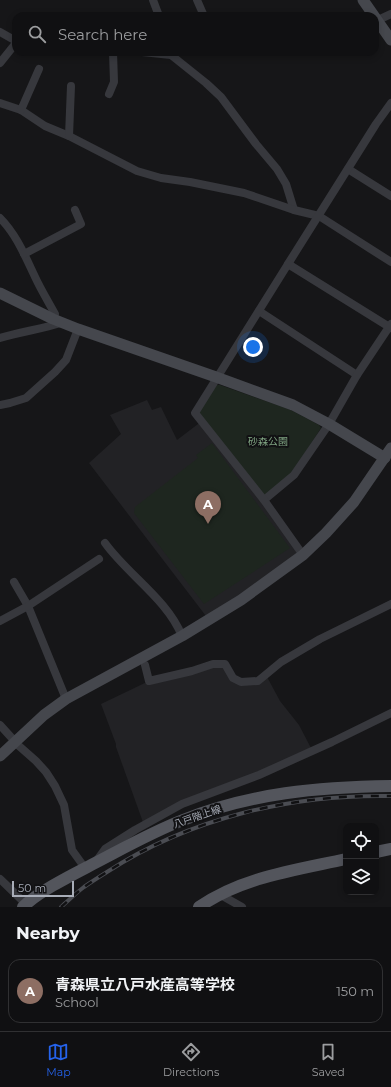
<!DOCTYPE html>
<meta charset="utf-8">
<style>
body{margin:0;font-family:Montserrat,"Noto Sans JP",sans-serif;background:#19191b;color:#f1f3f6}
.controls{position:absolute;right:12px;bottom:12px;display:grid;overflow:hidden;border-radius:8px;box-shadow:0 2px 6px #0003}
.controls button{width:36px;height:36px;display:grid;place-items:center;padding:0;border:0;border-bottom:1px solid #303032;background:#101012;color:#f1f3f6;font:20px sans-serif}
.scale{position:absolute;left:12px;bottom:10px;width:62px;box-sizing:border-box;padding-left:4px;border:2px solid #a8adb8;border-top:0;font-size:11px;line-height:14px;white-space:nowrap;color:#a8adb8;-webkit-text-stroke:3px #111113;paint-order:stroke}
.you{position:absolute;left:253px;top:347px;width:14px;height:14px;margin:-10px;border:3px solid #fff;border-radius:50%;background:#1a73e8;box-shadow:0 0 0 6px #1a73e833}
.badge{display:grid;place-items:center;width:26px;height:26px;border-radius:50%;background:#2563eb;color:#fff;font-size:13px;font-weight:700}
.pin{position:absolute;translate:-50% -33px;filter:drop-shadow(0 1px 2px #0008)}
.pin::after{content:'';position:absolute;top:21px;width:14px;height:12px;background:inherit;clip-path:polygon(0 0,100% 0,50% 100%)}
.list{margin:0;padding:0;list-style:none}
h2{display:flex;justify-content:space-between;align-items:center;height:52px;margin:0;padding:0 16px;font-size:17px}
h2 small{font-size:13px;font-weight:400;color:#9c9d9f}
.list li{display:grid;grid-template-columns:26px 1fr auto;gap:12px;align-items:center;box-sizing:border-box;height:64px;margin:0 8px 8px;padding:0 8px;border:1px solid #303032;border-radius:12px}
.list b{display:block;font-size:15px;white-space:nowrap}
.list p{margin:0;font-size:13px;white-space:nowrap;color:#9c9d9f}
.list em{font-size:13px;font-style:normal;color:#9c9d9f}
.icon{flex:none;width:22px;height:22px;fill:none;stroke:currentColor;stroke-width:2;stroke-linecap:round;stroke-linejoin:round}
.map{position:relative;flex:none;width:391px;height:907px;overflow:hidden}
.search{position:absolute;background:#101012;box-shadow:0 2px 6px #0003;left:12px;right:12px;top:12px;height:44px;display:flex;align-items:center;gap:10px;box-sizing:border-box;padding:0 14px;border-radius:12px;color:#9c9d9f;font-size:15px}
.sheet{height:124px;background:#101012}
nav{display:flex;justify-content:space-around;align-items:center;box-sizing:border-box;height:56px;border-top:1px solid #303032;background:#101012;font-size:11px;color:#9c9d9f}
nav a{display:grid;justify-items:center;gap:2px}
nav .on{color:#2563eb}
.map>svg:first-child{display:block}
.built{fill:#222225}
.green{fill:#1e261f}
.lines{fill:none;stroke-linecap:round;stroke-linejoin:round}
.street{stroke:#37383d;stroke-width:8}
.secondary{stroke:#45474d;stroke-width:11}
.primary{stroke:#53555c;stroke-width:12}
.rail-casing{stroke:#4a4c52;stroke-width:4}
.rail{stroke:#111113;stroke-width:2.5;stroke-dasharray:8;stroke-linecap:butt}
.labels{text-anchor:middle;stroke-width:4;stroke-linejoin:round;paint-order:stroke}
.park-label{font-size:10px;fill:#7fa381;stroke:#111113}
.street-label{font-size:10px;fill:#a8adb8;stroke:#111113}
</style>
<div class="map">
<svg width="391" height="907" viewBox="0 0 391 907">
<rect width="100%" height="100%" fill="#161618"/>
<g class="built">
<polygon points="147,400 152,410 161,407 177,440 202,421 303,555 209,620 89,463 121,434 110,415"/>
<polygon points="225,664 241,682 266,675 280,701 299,725 312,750 144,825 116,747 116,744 101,704 149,681"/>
</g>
<g class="green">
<polygon points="215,385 220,385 291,410 319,425 321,428 292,473 267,495 263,495 200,416 199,411"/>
<polygon points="212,443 290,548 204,604 134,513 135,507 198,458 196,455"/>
</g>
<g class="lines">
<g class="street">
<polyline points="153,0 159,16"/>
<polyline points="197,0 204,16"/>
<polyline points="378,20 391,14"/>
<polyline points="0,32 16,41"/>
<polyline points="142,52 171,55"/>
<polyline points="170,52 171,55 206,83 221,97 256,144 277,169 286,184 294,210"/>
<polyline points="0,63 16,43"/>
<polyline points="109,94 114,82 113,52"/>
<polyline points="0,103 21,110 45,126 69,136 137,171 161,178 190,182 244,193 294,210 319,216 391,262"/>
<polyline points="21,110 39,69"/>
<polyline points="69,136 71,86"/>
<polyline points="348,169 391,196"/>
<path d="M0,218C18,236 27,261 38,283C43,293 49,303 55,314L53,319"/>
<polyline points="24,254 81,224 75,210"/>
<polyline points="288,264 376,124 391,103"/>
<polyline points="259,311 357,375"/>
<path d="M0,338C20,332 41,329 61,323"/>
<polyline points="0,405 10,403 26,398 55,372 66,360 78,329"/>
<polyline points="264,500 294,475 329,424 357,375 391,324"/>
<path d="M105,543C128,575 167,599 182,636"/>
<polyline points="303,555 264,500 195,413 288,264 391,328"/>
<polyline points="14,582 28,606 66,699"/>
<polyline points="0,621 28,606 99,559"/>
<polyline points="145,665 149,681 192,671 213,664 225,664 233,678 241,682 258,681 281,662 320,639 391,604"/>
<polyline points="0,725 19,746 36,761 46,772 55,786 64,805 72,850 85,868"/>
<polyline points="97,860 105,849 135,830 182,804 259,775 332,742 391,713"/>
<polyline points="0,879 26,904"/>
<polyline points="219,894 242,907"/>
</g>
<g class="secondary">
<polyline points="363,0 391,40"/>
<polyline points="0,293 53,319 78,329 216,377 293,405 329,424 385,458"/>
<polyline points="0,756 44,715 66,699 182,636 241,600 303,555 326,533 354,502 391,448"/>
</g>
<g class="primary">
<polyline points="376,852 391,849"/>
<path d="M23,907C39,891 74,874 95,863C124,848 152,832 183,820C251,793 318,787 391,786"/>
<path d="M199,907C242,877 296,870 346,859"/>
</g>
<g class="rail-casing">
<path id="rail" d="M61,907C68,901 76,893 84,887C91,882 99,877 107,872C190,818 292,794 391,796"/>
</g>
<use href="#rail" class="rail"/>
</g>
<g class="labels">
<g class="park-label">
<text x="268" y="445">砂森公園</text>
</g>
<g class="street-label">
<text transform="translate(197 816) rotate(-19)" y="4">八戸階上線</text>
</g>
</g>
</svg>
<div class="controls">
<button><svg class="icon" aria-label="locate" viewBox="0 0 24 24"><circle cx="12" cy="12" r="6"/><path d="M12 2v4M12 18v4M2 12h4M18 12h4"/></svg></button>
<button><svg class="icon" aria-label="layers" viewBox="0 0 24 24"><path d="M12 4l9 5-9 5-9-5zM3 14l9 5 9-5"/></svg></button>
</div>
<div class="scale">50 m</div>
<div class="you"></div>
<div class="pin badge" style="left:208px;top:524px;background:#8d6e63">A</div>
<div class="search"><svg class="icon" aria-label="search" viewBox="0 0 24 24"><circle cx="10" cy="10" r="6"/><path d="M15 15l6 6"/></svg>Search here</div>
</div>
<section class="sheet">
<h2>Nearby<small></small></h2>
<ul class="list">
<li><span class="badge" style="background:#8d6e63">A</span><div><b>青森県立八戸水産高等学校</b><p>School</p></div><em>150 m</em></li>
</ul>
</section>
<nav>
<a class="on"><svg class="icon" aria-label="map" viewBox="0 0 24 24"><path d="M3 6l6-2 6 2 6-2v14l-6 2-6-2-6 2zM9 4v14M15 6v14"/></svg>Map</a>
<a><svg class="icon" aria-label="directions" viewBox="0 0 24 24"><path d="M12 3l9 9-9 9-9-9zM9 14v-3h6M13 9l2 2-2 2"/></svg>Directions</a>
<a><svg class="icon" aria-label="saved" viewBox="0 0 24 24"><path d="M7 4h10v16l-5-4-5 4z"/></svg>Saved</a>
</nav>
